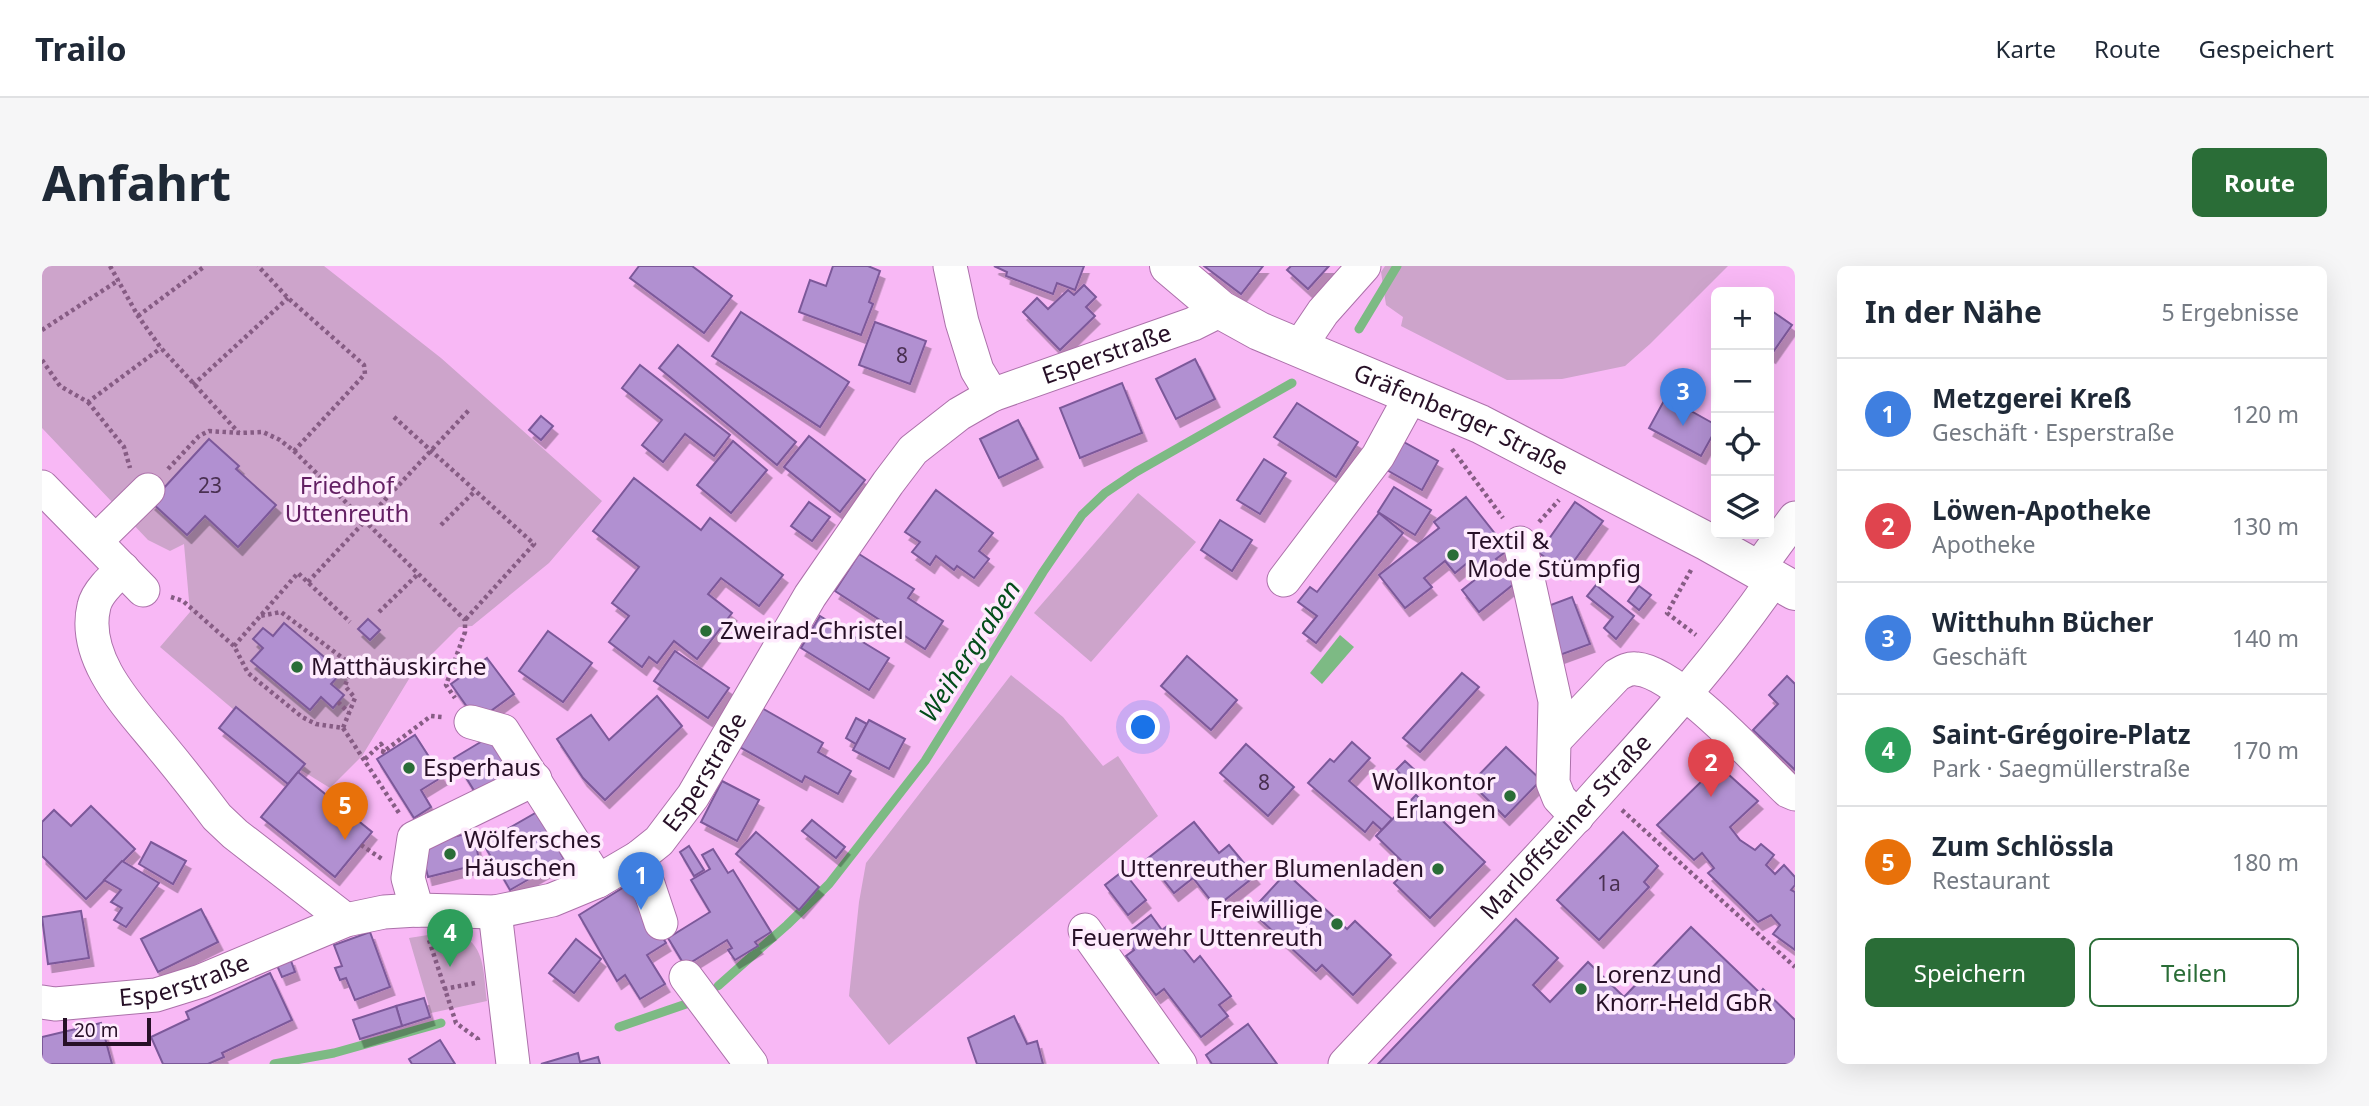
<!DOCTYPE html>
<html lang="de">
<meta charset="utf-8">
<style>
body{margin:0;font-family:"Noto Sans",sans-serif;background:#f6f6f7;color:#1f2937}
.controls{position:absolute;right:21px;top:21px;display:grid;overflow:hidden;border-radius:10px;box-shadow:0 7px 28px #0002}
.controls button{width:63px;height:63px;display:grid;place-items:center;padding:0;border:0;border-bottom:2px solid #e0e1e3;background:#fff;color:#1f2937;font:35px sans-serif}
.scale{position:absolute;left:21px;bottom:18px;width:88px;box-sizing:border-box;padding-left:7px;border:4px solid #271027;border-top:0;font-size:19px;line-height:24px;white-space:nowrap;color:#271027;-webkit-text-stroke:5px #feebfd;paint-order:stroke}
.you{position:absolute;left:1102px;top:462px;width:24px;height:24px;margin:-18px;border:5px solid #fff;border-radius:50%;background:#1a73e8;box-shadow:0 0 0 10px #1a73e833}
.badge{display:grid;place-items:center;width:46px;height:46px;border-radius:50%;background:#2a6d37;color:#fff;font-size:23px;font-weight:700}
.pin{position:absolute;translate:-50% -58px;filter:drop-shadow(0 2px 4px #0008)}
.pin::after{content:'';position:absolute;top:37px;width:24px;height:21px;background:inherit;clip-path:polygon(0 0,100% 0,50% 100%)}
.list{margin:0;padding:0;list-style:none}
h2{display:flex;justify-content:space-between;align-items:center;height:91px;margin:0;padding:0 28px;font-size:30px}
h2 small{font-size:23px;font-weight:400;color:#747a83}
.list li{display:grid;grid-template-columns:46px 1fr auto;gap:21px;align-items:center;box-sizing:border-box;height:112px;padding:0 28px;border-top:2px solid #e0e1e3}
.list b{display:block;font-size:26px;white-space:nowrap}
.list p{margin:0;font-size:23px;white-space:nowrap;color:#747a83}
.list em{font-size:23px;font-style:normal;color:#747a83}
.actions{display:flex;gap:14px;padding:21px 28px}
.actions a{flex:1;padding:16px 0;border:2px solid #2a6d37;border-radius:10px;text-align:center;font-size:24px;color:#2a6d37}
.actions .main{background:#2a6d37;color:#fff}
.icon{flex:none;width:38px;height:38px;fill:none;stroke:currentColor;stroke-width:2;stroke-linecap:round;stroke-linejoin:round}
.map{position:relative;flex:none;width:1753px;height:798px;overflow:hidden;border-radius:10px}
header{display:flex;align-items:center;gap:42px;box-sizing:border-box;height:98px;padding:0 35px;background:#fff;border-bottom:2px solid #e0e1e3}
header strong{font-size:33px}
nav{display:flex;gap:38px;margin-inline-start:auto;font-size:24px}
.intro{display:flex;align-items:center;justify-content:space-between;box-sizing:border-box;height:168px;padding:0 42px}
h1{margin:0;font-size:49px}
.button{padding:18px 32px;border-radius:10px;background:#2a6d37;color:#fff;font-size:24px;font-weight:700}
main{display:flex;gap:42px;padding:0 42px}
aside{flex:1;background:#fff;border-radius:10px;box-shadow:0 7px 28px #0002}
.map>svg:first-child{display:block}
.green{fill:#cda4cb}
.water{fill:#7dba84}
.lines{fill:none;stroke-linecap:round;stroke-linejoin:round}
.stream{stroke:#7dba84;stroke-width:9}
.building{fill:#b190d1;stroke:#7c599a;stroke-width:2;filter:url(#shadow)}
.minor-casing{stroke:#ac71aa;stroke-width:35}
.major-casing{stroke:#ac71aa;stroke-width:40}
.path{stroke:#865c84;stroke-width:4.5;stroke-dasharray:3.5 3.5;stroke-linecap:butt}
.minor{stroke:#fff;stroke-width:33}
.major{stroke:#fff;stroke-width:38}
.poi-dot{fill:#2a6d37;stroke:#feebfd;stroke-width:2.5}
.labels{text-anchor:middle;stroke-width:7;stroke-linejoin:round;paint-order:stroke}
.number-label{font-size:21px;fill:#4a3052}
.street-label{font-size:24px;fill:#271027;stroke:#feebfd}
.park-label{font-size:24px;fill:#631f63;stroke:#feebfd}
.poi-label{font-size:24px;fill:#271027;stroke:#feebfd;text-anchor:start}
.water-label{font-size:26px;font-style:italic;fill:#034c1a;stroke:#feebfd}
</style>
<header>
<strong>Trailo</strong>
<nav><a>Karte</a><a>Route</a><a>Gespeichert</a></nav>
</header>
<div class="intro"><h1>Anfahrt</h1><a class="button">Route</a></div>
<main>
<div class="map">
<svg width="1753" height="798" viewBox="0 0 1753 798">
<defs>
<filter id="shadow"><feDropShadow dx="4.5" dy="8" stdDeviation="0" flood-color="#0004"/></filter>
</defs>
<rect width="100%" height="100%" fill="#f8b8f5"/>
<g class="green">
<polygon points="0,0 282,0 399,92 560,235 507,297 430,360 417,361 370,408 320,490 288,522 259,504 263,498 194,442 192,444 118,381 148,346 142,278 128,285 106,274 0,162"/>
<polygon points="1343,0 1686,0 1608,78 1583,100 1520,113 1465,114 1359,60 1361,51 1344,39 1339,6"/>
<polygon points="1096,227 1154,276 1049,396 992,347"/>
<polygon points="969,409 1021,451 1061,500 1076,490 1116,550 847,779 807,730 817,636 824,597"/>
<path d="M405,666C444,670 441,704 445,735L389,747L367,672Z"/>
</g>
<polygon class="water" points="1298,369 1312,381 1280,418 1268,407"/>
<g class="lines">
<g class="stream">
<polyline points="1317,63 1355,0"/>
<polyline points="676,720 745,659 787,618 883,495 1001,306 1040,249 1063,227 1094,206 1250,117"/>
<polyline points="577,761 650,736"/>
<polyline points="232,798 292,787 399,757"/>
</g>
</g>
<g class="building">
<polygon points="597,0 650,0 690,30 662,67 588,12"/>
<polygon points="791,0 826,0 838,5 827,36 831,38 819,69 757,46 768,14 784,20"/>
<polygon points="952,0 1042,0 1033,24 1015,17 1011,28 964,10 965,6"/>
<polygon points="1162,0 1221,0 1199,28"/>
<polygon points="1249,0 1287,0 1266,23 1245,4"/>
<polygon points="1042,19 1054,31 1044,41 1053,50 1018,84 981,46 995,32 1006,43 1026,24 1032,29"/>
<polygon points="1727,43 1750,59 1729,89 1727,87"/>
<polygon points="699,46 807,116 778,161 670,90"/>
<polygon points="833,56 884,75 868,118 817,99"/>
<polygon points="636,79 754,176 735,199 617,102"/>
<polygon points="1153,93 1173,133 1134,153 1114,113"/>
<polygon points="598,99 688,169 672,190 643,168 621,196 600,179 620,154 580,122"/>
<polygon points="1080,117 1100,167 1038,192 1018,142"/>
<polygon points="1624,131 1674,159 1674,163 1659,190 1607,162"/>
<polygon points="1255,137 1316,176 1294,211 1232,171"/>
<polygon points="499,150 511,160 499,174 487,164"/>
<polygon points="976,154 996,193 957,212 938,173"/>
<polygon points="767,170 823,214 798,246 742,201"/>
<polygon points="167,173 197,200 194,203 234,239 196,281 163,250 145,269 109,236"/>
<polygon points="691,175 725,204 689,247 655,219"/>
<polygon points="1360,175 1396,195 1380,224 1343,203"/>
<polygon points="1222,193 1244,207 1218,248 1195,234"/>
<polygon points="592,212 659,264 668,252 741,309 717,340 679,312 666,328 690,347 655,393 632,375 615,397 607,391 600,401 567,376 587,350 570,337 597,301 551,265"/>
<polygon points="1352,221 1389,244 1373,269 1336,246"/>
<polygon points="894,224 951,267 937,285 947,293 932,312 915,300 912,304 894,290 888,299 870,286 878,276 863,266"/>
<polygon points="1424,231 1466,284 1454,293 1473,317 1437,346 1420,324 1435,312 1424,298 1413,307 1403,295 1382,312 1390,321 1363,342 1337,309 1397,262 1392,256"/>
<polygon points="767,236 788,251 770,275 749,260"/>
<polygon points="1533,236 1561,255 1524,306 1497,287"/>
<polygon points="1337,247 1361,267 1274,377 1261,367 1275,350 1256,336 1268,321 1275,326"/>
<polygon points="1178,254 1210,274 1190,305 1159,284"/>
<polygon points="817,288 872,323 866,332 901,355 883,383 793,325"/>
<polygon points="1554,319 1592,350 1574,373 1562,362 1571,351 1545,330"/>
<polygon points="1597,320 1609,329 1597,344 1586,335"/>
<polygon points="1530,331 1548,378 1515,390 1498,343"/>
<polygon points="778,350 847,392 827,424 759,382"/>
<polygon points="326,353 338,364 328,374 316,363"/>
<polygon points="242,357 300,406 289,418 302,429 291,442 279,431 268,444 209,395 221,382 211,373 221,362 231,370"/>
<polygon points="506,365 550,397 521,436 477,405"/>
<polygon points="633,385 687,422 666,452 612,415"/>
<polygon points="1145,390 1195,434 1169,464 1119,420"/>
<polygon points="445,392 472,428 435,455 409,418"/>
<polygon points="1420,407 1437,421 1378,486 1361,472"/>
<polygon points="1745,410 1753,418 1753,504 1711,464 1736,438 1727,429"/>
<polygon points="615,430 640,460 563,534 541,512 515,473 549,449 567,474"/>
<polygon points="194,441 263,498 246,518 177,462"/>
<polygon points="718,441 781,477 776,486 809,505 796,528 763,510 760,516 696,480"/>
<polygon points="814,452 825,458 814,478 804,472"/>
<polygon points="827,454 863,473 847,503 811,484"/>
<polygon points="452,468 476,506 436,531 412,492"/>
<polygon points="373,469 400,511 379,524 389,541 372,552 335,493"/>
<polygon points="1310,476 1328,492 1307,515 1350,553 1340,564 1331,556 1323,566 1266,517 1288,493 1292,496"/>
<polygon points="1204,478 1252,521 1226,550 1178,507"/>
<polygon points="1464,481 1499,514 1463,551 1429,517"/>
<polygon points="1363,495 1376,507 1367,516 1354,504"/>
<polygon points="1676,499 1716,535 1688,561 1698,574 1713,584 1719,578 1732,589 1724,599 1733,608 1742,599 1753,611 1753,619 1749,624 1753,626 1753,684 1731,668 1738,659 1729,649 1716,656 1666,607 1672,602 1660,587 1652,594 1615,559"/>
<polygon points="256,506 330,566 293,611 219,551"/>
<polygon points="680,515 717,534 695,575 659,556"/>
<polygon points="1374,529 1443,596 1388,652 1352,617 1367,602 1334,570"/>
<polygon points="49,540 93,583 44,633 0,590 0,556 12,544 29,560"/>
<polygon points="495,546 522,593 468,624 441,577"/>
<polygon points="770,554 803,581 794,592 760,565"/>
<polygon points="1152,556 1177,587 1187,579 1213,610 1174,641 1151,612 1132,627 1105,593"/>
<polygon points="431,566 438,598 386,611 378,579"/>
<polygon points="714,566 777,621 757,644 694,588"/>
<polygon points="1581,566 1616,600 1602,616 1607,621 1557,674 1515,634"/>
<polygon points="109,576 144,595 131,618 97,598"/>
<polygon points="647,580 662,604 652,610 638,586"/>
<polygon points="671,583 686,607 691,604 729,666 713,676 716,680 693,694 686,684 690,682 685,674 643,700 626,672 668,646 649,614 668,603 660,589"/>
<polygon points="80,595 117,617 84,661 72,654 80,642 69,636 79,624 62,614"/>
<polygon points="1081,605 1104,634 1086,649 1063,619"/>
<polygon points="1244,607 1305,663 1313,655 1349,689 1311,729 1280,699 1274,705 1209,645"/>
<polygon points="587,618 624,677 605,689 623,718 598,733 583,709 575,715 537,649"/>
<polygon points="159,643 176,676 116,706 99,673"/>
<polygon points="39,645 47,692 6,698 0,651"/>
<polygon points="1109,649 1120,664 1124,661 1152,696 1158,690 1189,730 1177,739 1186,750 1159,771 1122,723 1114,729 1084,690 1092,684 1082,670"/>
<polygon points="1474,653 1516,692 1491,719 1508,736 1546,696 1582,731 1649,661 1718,727 1721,723 1753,754 1753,798 1336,798"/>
<polygon points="328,666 348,721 313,734 304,712 298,714 293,702 300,700 292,679"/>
<polygon points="534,673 559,693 532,727 507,707"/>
<polygon points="248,692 253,706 240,711 234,697"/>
<polygon points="228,707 250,754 180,787 182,791 166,798 121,798 109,771 147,753 144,746"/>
<polygon points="382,732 388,751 360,760 354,740"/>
<polygon points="354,740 360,760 318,773 311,754"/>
<polygon points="972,750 985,778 995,775 1001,798 935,798 926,772"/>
<polygon points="59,757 70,798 0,798 0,771"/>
<polygon points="1206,758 1235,798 1170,798 1164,789"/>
<polygon points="398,774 413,798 370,798 367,793"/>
<polygon points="536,787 538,796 556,791 558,798 499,798"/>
</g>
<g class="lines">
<g class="minor-casing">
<g id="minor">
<polyline points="908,0 920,56 935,104 950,129"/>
<polyline points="1256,83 1281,46 1322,0"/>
<polyline points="0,221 101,324"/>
<polyline points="54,275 106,224"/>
<polyline points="1478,277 1513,435 1511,517 1517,532 1535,551"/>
<path d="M81,303C71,312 55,326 52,340C39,393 89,443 119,480C138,503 157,527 175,551L193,568L304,654"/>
<polyline points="1715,304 1753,252"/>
<polyline points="1242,314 1336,190 1370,128"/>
<polyline points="429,456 461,465 556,615"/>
<path d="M1513,474L1575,409C1582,405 1587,402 1595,403C1634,406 1716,496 1746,525L1753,528"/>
<polyline points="597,591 619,657"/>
<polyline points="375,644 366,612 372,572 493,513"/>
<polyline points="453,646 471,798"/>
<polyline points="1043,664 1138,798"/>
<polyline points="644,711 709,798"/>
<path id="s1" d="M0,736L13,738L114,729L159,715L304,654L342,646L375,644L453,646L510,634L556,615L597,591L617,575L651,530L768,330L846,217L871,184L917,148L950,129L1151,58L1179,44"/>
<path id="s2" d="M1303,798C1389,706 1477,616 1560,522C1621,455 1680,388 1732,313"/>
</g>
</g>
<g class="major-casing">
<g id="major">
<path id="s3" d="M1127,0L1179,44L1217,65L1438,158L1666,276L1753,325"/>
</g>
</g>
<g class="path">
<polyline points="68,0 96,50 119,82 197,167"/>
<polyline points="96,50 163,0"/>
<polyline points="0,64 77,14"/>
<polyline points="0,94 18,120 46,136 119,82"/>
<polyline points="151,119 246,32"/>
<polyline points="46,136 82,181 88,202"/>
<polyline points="352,151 492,278 423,354"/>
<polyline points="1410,183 1461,252"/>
<polyline points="252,185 423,354 423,366 404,419 413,432"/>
<polyline points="126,203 157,170 167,165 198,167 221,166 238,174 252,185 323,108 322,99 246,32 216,0"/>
<polyline points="1497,256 1517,234"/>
<polyline points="399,259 433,225"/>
<polyline points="1649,304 1625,347 1654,369"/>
<polyline points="266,316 427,144"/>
<polyline points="129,331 141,335 192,380 206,407 260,451 274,458 301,462 313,432 303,420 310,399 239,346 218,350"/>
<polyline points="337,346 376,308"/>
<polyline points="192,380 256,307 308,356"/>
<polyline points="296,436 307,447"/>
<polyline points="301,462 357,547"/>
<polyline points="323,493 339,478 342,483 341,486 389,450 400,451"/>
<polyline points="1580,544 1753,701"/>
<polyline points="319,579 340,593"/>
<polyline points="387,674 414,757 436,773 436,776"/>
<polyline points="402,723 433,717"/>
</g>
<use href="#minor" class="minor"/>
<use href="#major" class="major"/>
</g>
<g class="poi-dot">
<circle cx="1411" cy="289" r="7"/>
<circle cx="664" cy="365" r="7"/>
<circle cx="255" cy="401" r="7"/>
<circle cx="367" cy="502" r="7"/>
<circle cx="1468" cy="530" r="7"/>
<circle cx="408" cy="588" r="7"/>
<circle cx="1396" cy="603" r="7"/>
<circle cx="1295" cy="658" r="7"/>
<circle cx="1539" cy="723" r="7"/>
</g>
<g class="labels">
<g class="number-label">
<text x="860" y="97">8</text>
<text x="168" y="227">23</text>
<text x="1222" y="524">8</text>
<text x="1567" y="625">1a</text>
</g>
<g class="street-label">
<text dy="8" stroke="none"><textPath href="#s1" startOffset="1335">Esperstraße</textPath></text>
<text dy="8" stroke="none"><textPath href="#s3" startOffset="332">Gräfenberger Straße</textPath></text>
<text dy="8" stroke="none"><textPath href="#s1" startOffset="733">Esperstraße</textPath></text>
<text dy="8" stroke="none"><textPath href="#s2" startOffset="324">Marloffsteiner Straße</textPath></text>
<text dy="8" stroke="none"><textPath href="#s1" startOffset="145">Esperstraße</textPath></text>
</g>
<g class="park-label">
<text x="305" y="228">Friedhof<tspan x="305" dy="28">Uttenreuth</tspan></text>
</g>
<g class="poi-label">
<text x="1425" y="283">Textil &amp;<tspan x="1425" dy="28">Mode Stümpfig</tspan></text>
<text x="678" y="373">Zweirad-Christel</text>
<text x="269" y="409">Matthäuskirche</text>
<text x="381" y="510">Esperhaus</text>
<text x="1454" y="524" text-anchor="end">Wollkontor<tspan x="1454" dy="28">Erlangen</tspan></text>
<text x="422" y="582">Wölfersches<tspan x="422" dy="28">Häuschen</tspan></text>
<text x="1382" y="611" text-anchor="end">Uttenreuther Blumenladen</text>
<text x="1281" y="652" text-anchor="end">Freiwillige<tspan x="1281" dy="28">Feuerwehr Uttenreuth</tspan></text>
<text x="1553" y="717">Lorenz und<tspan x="1553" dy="28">Knorr-Held GbR</tspan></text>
</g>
<g class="water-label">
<text transform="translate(928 385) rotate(-57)" y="9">Weihergraben</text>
</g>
</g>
</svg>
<div class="controls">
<button>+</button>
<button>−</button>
<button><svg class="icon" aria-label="locate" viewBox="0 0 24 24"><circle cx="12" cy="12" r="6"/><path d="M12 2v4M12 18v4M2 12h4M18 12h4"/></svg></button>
<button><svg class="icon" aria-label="layers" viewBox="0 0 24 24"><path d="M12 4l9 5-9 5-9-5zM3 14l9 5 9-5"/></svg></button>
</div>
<div class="scale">20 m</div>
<div class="you"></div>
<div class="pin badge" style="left:599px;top:644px;background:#3f7fe0">1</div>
<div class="pin badge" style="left:1669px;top:531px;background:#e0444e">2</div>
<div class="pin badge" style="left:1641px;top:160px;background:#3f7fe0">3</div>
<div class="pin badge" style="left:408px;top:701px;background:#2e9e5b">4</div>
<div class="pin badge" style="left:303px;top:574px;background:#e8710a">5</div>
</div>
<aside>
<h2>In der Nähe<small>5 Ergebnisse</small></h2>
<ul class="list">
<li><span class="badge" style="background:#3f7fe0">1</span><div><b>Metzgerei Kreß</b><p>Geschäft · Esperstraße</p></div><em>120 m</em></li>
<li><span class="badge" style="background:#e0444e">2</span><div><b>Löwen-Apotheke</b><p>Apotheke</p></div><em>130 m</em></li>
<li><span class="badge" style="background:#3f7fe0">3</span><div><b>Witthuhn Bücher</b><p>Geschäft</p></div><em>140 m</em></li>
<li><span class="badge" style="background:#2e9e5b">4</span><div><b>Saint-Grégoire-Platz</b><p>Park · Saegmüllerstraße</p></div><em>170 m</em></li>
<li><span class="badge" style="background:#e8710a">5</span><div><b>Zum Schlössla</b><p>Restaurant</p></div><em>180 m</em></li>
</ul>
<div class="actions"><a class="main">Speichern</a><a>Teilen</a></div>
</aside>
</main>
